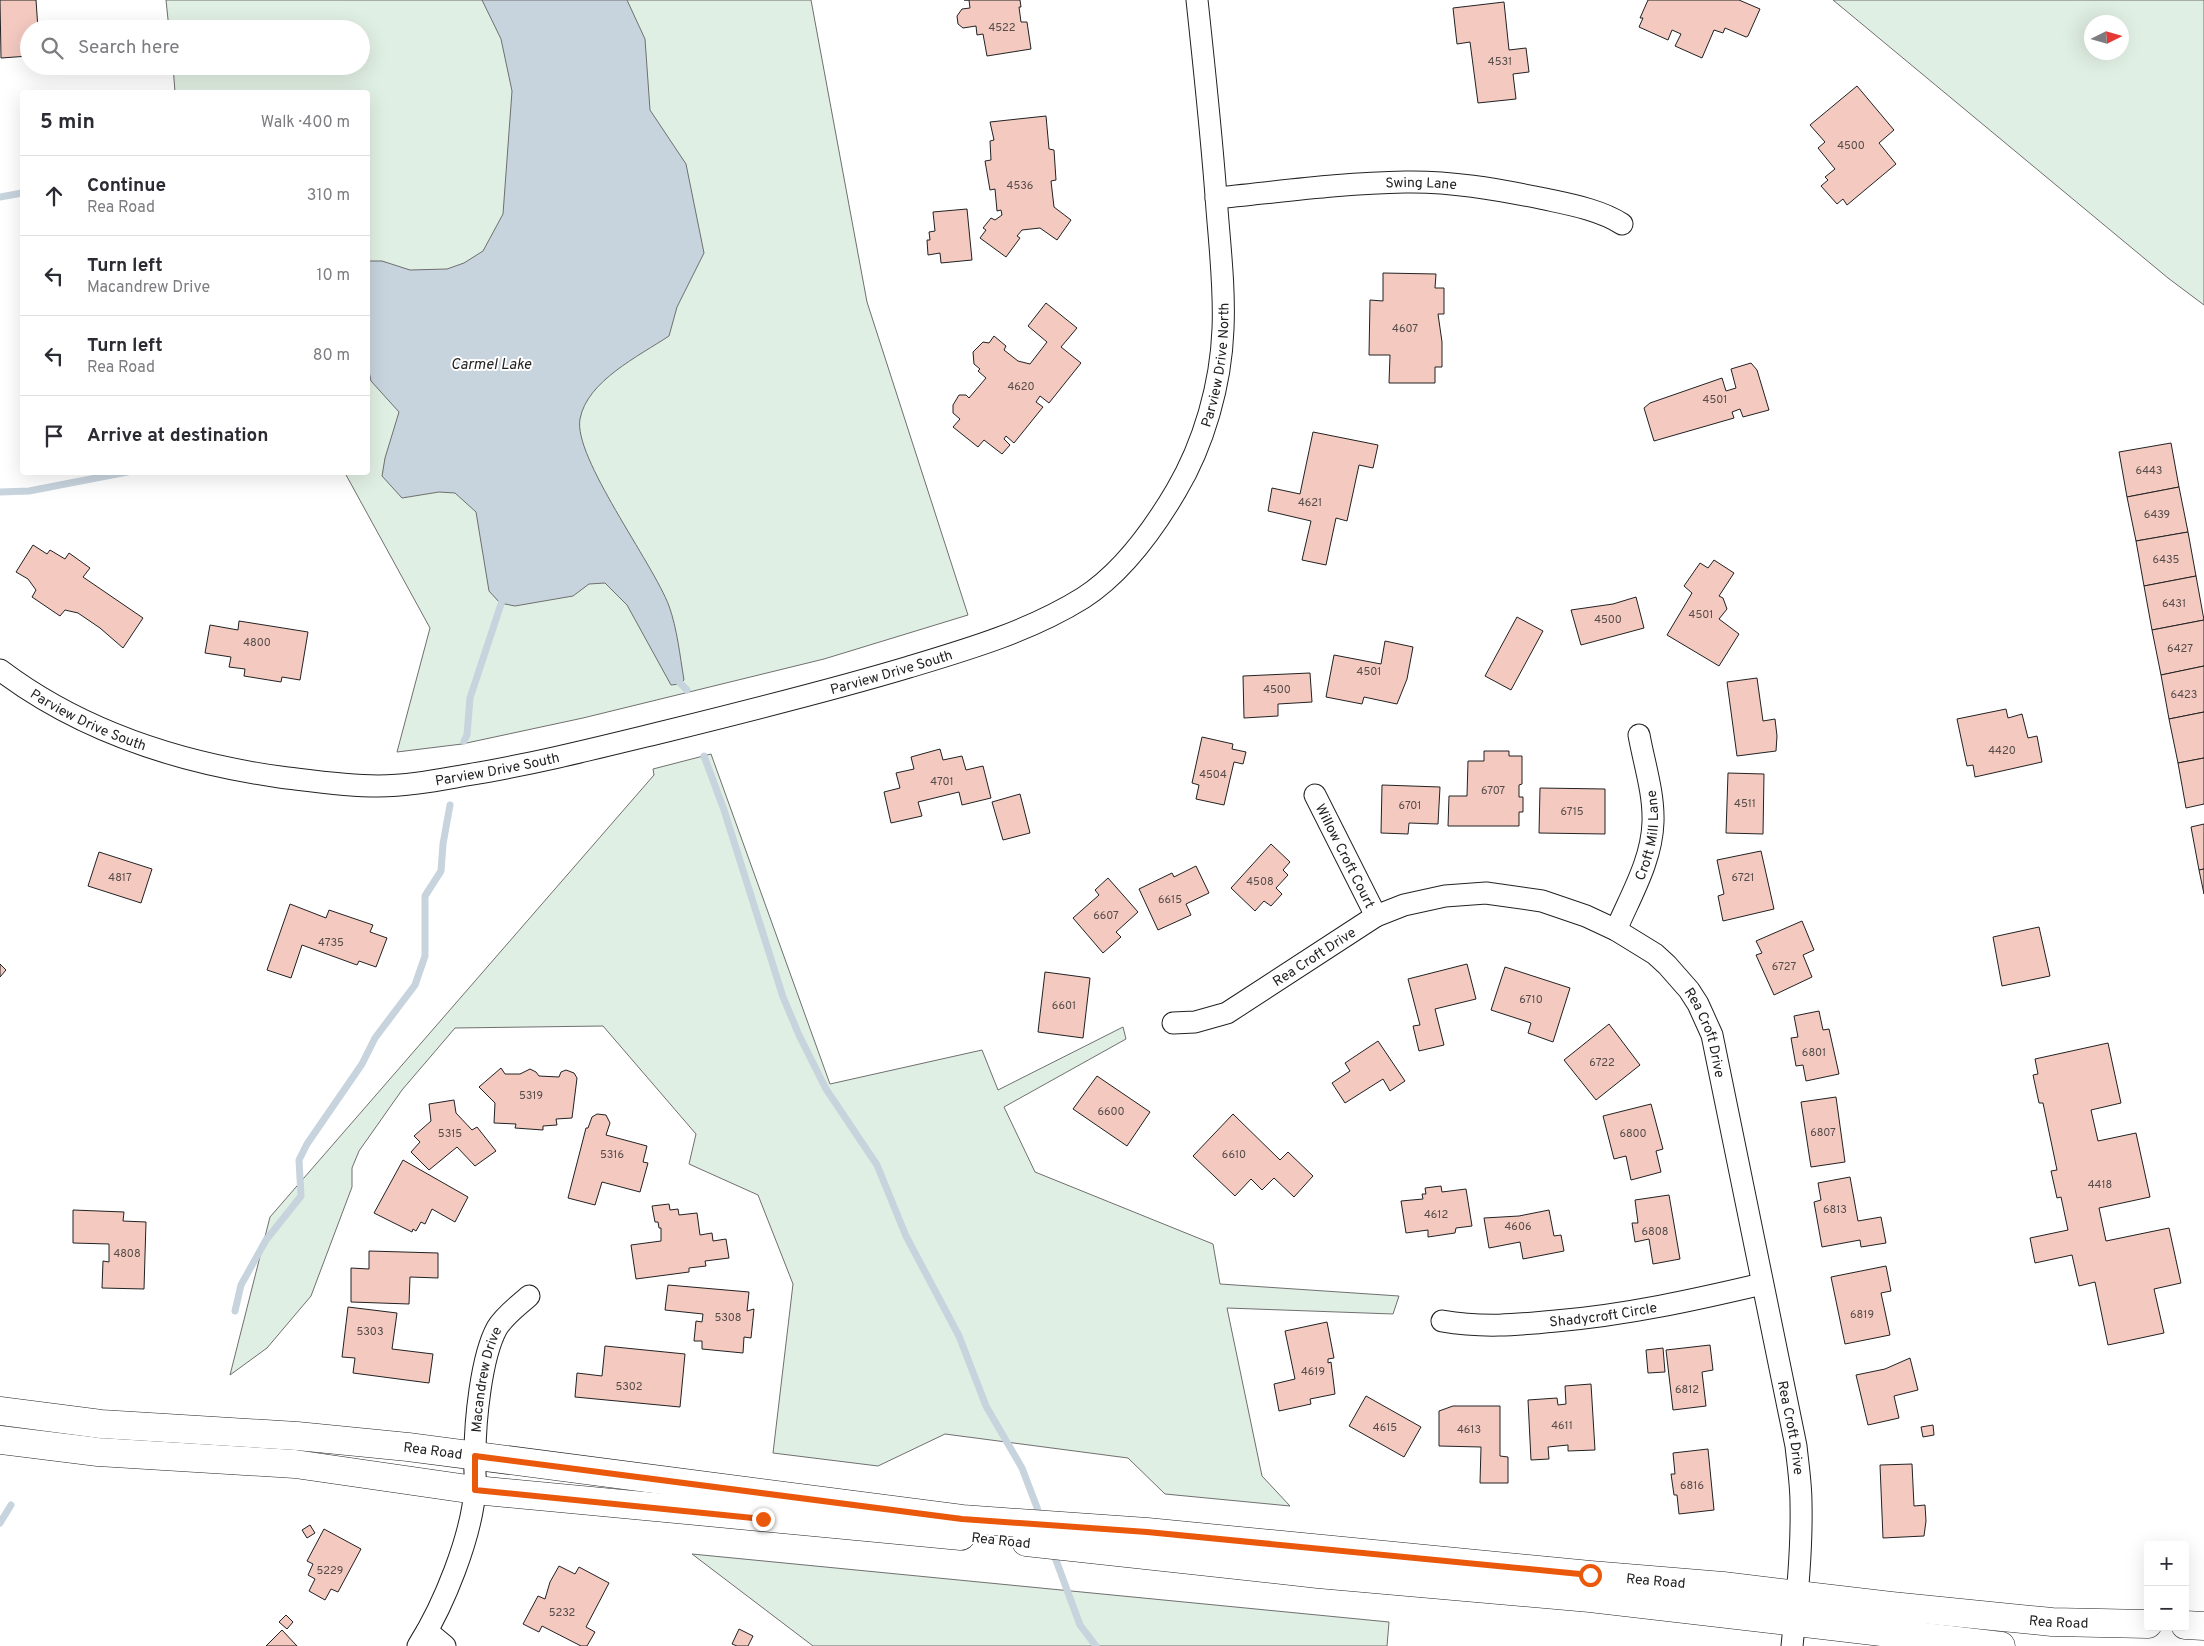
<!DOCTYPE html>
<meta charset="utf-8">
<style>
body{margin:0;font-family:Overpass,sans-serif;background:#f2f2f3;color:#2b2b33}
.controls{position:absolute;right:15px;bottom:15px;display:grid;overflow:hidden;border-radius:5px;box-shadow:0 5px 20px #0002}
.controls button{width:45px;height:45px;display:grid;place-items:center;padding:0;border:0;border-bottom:1px solid #e1e1e2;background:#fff;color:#2b2b33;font:25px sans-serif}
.compass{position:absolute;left:2084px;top:15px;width:45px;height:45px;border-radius:50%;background:#fff;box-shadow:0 5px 20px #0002;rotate:85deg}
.stop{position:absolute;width:15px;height:15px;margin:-11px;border:4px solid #ea580c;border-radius:50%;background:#fff}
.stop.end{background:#ea580c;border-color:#fff;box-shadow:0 1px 5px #0008}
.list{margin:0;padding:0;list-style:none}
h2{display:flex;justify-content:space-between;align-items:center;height:65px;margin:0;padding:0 20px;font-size:21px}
h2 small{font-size:16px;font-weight:400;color:#7c7c81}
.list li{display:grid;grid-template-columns:32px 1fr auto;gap:15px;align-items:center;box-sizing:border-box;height:80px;padding:0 20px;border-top:1px solid #e1e1e2}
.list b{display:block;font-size:19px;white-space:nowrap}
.list p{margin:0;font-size:16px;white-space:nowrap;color:#7c7c81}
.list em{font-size:16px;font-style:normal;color:#7c7c81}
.icon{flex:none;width:28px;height:28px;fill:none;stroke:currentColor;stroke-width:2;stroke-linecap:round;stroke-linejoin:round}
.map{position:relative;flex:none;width:2204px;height:1646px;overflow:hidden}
.search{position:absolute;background:#fff;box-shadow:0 5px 20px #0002;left:20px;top:20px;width:350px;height:55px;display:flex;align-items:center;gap:12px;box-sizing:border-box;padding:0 18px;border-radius:28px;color:#7c7c81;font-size:19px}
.panel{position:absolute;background:#fff;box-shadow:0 5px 20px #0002;left:20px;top:90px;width:350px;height:385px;border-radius:5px}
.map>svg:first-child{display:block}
.green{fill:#e0efe3;stroke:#6f6f6f;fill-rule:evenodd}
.water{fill:#c7d3dd;stroke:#6f6f6f}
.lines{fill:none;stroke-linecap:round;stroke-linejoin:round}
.stream{stroke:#c7d3dd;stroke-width:7}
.building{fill:#f3c9c0;stroke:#222}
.street-casing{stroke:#222;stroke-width:23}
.secondary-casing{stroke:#222;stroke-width:29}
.street{stroke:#fff;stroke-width:21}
.secondary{stroke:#fff;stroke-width:28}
.route{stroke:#ea580c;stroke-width:6}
.labels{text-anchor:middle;stroke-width:4;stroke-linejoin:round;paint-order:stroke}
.number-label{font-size:11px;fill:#564c4a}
.street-label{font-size:14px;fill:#222;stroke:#fff}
.water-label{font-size:15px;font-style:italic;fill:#222;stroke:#fff}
</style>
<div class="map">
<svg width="2204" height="1646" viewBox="0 0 2204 1646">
<rect width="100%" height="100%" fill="#fff"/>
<g class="green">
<polygon points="166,0 811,0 867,302 968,615 824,659 583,718 462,744 397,752 430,628 345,473 368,472 368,92 175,92 173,66 361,66 361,29 169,29"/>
<path d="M1833,0H2204V305L2168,278ZM2122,22V52H2092V22Z"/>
<polygon points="711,754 830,1084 982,1050 998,1090 1123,1027 1126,1039 1004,1107 1035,1172 1213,1244 1220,1284 1399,1296 1393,1314 1227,1308 1262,1476 1290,1506 1165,1494 1128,1458 945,1434 878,1466 773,1453 793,1284 758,1195 689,1164 696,1134 603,1026 455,1028 402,1090 359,1151 352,1168 352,1187 311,1296 267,1348 230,1375 270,1217 654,775 653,769"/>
<polygon points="692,1554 1389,1622 1387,1646 813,1646"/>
</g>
<path class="water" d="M482,0H627L645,39L650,110L686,164L704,253L677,307L669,336C639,356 587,381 580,419C573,457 653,563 669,606C677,628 680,656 684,680L680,684L671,685L627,605L605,583L589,584L573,596L515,606L500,603L489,591L476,512L455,493L439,492L402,498L382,476L385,458L399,412L371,381L368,366V261H382L410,270L447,269L464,263L483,251L503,214L512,91L501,39Z"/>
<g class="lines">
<g class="stream">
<polyline points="0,197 22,193"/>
<polyline points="0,492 29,491 127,472"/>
<polyline points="675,678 687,690"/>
<polyline points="464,741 467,735 470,698 504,595"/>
<polyline points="704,756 724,810 783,997 799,1035 826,1089 877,1165 906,1236 959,1336 986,1406 1022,1468 1041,1518"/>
<polyline points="235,1311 241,1285 266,1240 301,1196 299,1160 307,1144 362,1064 375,1038 415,985 425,956 425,896 441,871 443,844 450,805"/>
<polyline points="0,1523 11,1505"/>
<polyline points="1053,1552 1080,1625 1096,1646"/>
</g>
</g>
<g class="building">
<polygon points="0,0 36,0 38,29 29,29 29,56 1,58"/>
<polygon points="964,0 1020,0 1021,7 1019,7 1021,22 1027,22 1031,49 987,56 983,34 977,35 976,26 963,28 958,24 957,16 962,9 970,8 969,0"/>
<polygon points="1648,0 1739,0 1760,9 1748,36 1746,37 1725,28 1723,33 1714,30 1702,58 1675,46 1681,34 1672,30 1668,40 1639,27 1643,18 1640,18"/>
<polygon points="1504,2 1509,50 1526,48 1529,72 1513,74 1516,99 1478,103 1470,42 1457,44 1453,8"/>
<polygon points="1857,86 1894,130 1879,143 1896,164 1847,205 1843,199 1837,204 1821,186 1828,180 1825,177 1835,169 1818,148 1825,142 1810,125"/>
<polygon points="1046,116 1049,149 1054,150 1056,180 1051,181 1054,207 1071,220 1057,240 1040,228 1022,230 1017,236 1020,238 1006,257 980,238 986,230 983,228 991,218 995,220 1002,215 1001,210 997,211 995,189 990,190 985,161 991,160 990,141 994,140 990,122"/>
<polygon points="967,209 972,260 941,263 940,253 928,255 927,240 930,240 929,232 935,231 933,212"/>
<polygon points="1383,273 1436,274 1435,288 1444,288 1444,314 1438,314 1442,342 1442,367 1435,367 1435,383 1389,383 1390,355 1369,355 1370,300 1383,301"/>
<polygon points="1046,303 1077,328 1061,347 1081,363 1049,403 1040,396 1036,402 1043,407 1014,443 1006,436 1004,439 1010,445 1002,454 984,440 978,447 953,427 960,419 953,413 953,405 959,395 966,395 969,398 986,378 978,371 980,369 974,364 973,352 983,342 989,343 994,336 1006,346 1004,350 1018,361 1030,364 1047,342 1028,326"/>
<polygon points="1751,363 1757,370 1769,410 1743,417 1740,409 1732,412 1734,418 1654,441 1644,408 1650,403 1722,378 1726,391 1736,388 1731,369"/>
<polygon points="1313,432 1378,445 1373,468 1359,465 1347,521 1336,518 1326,565 1302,560 1311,521 1268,511 1272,488 1300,494"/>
<polygon points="2171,443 2179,487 2127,497 2119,452"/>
<polygon points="2179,487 2188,532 2136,541 2127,497"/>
<polygon points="2188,532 2196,576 2144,586 2136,541"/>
<polygon points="33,545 47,554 50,550 65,559 69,553 90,568 83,577 143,618 123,648 100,628 78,613 65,610 60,616 32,597 36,590 28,579 16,572"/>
<polygon points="1714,560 1734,573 1719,596 1723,598 1727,609 1719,619 1739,634 1719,666 1667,635 1692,593 1684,586 1700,563 1708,568"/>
<polygon points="2196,576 2204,620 2152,630 2144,586"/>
<polygon points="1636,597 1644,628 1581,645 1571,610 1613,604"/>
<polygon points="1517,617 1543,631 1511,690 1485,676"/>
<polygon points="2204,620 2204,666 2161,675 2152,630"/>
<polygon points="239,621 308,632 300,680 282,677 281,682 244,676 245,669 229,667 231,657 205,653 210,625 238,630"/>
<polygon points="1385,641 1413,647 1407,679 1397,704 1364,697 1362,704 1326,697 1334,655 1381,664"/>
<polygon points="2204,666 2204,712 2169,719 2161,675"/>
<polygon points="1310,673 1312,702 1278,704 1278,716 1244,718 1243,676"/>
<polygon points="1757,678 1763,721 1775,719 1777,736 1776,751 1737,756 1727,682"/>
<polygon points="2006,709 2008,718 2022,714 2028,738 2037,736 2042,762 1975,777 1973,765 1967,766 1957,719"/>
<polygon points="2204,712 2204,758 2178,763 2169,719"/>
<polygon points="1202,737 1233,744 1232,749 1246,752 1243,764 1234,762 1224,805 1196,799 1199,785 1192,783"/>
<polygon points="940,749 943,760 962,756 966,770 983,766 991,798 962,805 959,792 918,802 922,816 891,823 884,792 900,788 896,773 914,769 911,757"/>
<polygon points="1484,751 1509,751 1509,756 1522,756 1522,784 1519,785 1519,797 1523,797 1523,812 1519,812 1519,826 1448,826 1449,796 1467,796 1468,761 1484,761"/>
<polygon points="2204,758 2204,804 2186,808 2178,763"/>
<polygon points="1728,773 1764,774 1763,834 1726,833"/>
<polygon points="1382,785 1440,787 1438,824 1409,823 1408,834 1381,833"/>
<polygon points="1540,788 1605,789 1605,834 1539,833"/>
<polygon points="1020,794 1030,833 1003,840 992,802"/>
<polygon points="2204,824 2204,869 2199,870 2191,827"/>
<polygon points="1271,844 1290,862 1283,870 1288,875 1276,888 1282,894 1271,906 1264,901 1255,911 1231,888"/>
<polygon points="1761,851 1774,909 1723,921 1718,896 1724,894 1717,860"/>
<polygon points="99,852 152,869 141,903 88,886"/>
<polygon points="1196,866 1209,893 1186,904 1191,915 1158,930 1139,889 1172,873 1174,877"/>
<polygon points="2204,869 2204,894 2199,870"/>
<polygon points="1108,878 1138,912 1116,932 1121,937 1103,953 1073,918 1099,895 1095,890"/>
<polygon points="290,904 326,918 329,910 373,925 370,932 387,938 376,967 359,961 357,965 302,945 291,978 267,970"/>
<polygon points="1802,921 1814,950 1803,955 1812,977 1774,995 1756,955 1762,953 1756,941"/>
<polygon points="2039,927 2050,976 2002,986 1993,937"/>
<polygon points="0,964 6,970 0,977"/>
<polygon points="1467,964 1476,999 1435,1009 1444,1045 1419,1051 1413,1026 1420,1025 1408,979"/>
<polygon points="1505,967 1570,988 1553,1042 1528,1033 1531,1023 1491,1010"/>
<polygon points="1045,972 1090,978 1083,1038 1038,1032"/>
<polygon points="1819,1011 1823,1030 1829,1029 1839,1074 1806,1081 1803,1065 1796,1066 1791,1038 1798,1037 1794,1016"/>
<polygon points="1609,1024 1640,1065 1596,1100 1564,1060"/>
<polygon points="1378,1041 1405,1081 1390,1091 1383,1079 1345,1103 1332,1083 1350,1071 1345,1063"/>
<polygon points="2108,1043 2121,1103 2091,1110 2098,1141 2136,1133 2150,1197 2099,1208 2106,1241 2169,1228 2181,1283 2154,1289 2164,1333 2108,1345 2095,1282 2079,1286 2072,1255 2035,1263 2030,1238 2068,1230 2061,1197 2057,1198 2051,1171 2057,1170 2043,1103 2039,1103 2033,1075 2038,1074 2035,1059"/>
<polygon points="501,1068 505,1074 520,1074 530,1069 536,1072 539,1076 559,1077 561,1072 566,1070 574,1073 577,1078 572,1118 556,1119 557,1125 543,1126 543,1130 515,1128 516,1124 494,1123 495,1103 479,1087"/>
<polygon points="1097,1076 1150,1112 1127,1146 1073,1109"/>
<polygon points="1836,1097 1845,1162 1811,1167 1801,1102"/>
<polygon points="454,1100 456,1113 472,1130 477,1127 496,1151 475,1166 457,1147 429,1170 411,1152 420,1142 414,1136 431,1121 429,1104"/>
<polygon points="1651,1104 1663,1149 1656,1151 1661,1172 1631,1180 1626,1156 1614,1159 1603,1116"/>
<polygon points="597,1114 606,1115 610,1123 606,1135 647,1146 643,1162 648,1163 640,1192 602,1182 595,1205 568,1198 586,1128 588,1128 592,1117"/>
<polygon points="1233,1114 1280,1160 1288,1152 1313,1176 1294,1197 1274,1178 1262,1190 1251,1179 1235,1196 1193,1156"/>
<polygon points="403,1160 468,1197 455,1222 432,1209 425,1224 421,1222 416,1231 413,1229 412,1232 374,1213"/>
<polygon points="1850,1177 1858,1221 1881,1217 1886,1243 1861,1247 1860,1240 1822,1247 1814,1202 1821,1200 1818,1183"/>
<polygon points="1441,1186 1442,1192 1466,1189 1472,1226 1456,1228 1455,1233 1428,1237 1428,1230 1406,1233 1401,1201 1423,1199 1422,1194 1426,1194 1425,1188"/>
<polygon points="1669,1195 1680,1259 1653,1264 1649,1239 1635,1242 1632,1223 1638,1223 1635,1200"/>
<polygon points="669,1204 670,1210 678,1209 679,1215 697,1213 700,1235 712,1233 713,1241 726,1239 729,1258 705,1261 706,1266 689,1268 689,1272 636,1279 631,1245 661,1241 661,1228 659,1228 658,1222 655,1222 652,1206"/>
<polygon points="73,1210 124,1212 123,1221 146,1222 144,1289 102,1288 103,1261 109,1262 109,1244 73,1243"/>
<polygon points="1549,1210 1554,1236 1561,1235 1564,1251 1523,1259 1520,1242 1489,1248 1484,1218 1519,1216"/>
<polygon points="369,1251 438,1253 438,1278 410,1277 409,1304 351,1302 351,1268 369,1269"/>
<polygon points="1886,1266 1891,1291 1881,1293 1890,1335 1845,1344 1831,1277"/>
<polygon points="668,1285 749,1292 747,1311 754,1309 751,1338 744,1337 743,1353 702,1349 702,1341 694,1341 696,1321 702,1322 703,1314 665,1310"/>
<polygon points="348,1307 397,1313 392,1349 433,1354 429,1383 353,1373 355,1358 342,1357"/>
<polygon points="1327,1322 1334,1358 1328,1359 1328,1363 1331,1362 1335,1394 1310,1399 1311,1404 1279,1411 1274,1384 1295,1379 1285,1331"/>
<polygon points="1710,1345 1713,1370 1702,1372 1706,1406 1673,1410 1666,1350"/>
<polygon points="605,1346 685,1354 680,1407 575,1397 577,1373 602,1376"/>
<polygon points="1663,1348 1665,1372 1648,1373 1646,1350"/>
<polygon points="1910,1358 1918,1390 1894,1396 1899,1418 1868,1425 1856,1375 1885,1369"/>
<polygon points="1591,1384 1595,1450 1568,1451 1568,1445 1548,1447 1549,1459 1531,1460 1528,1400 1557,1398 1558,1405 1566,1404 1565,1386"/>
<polygon points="1366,1396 1421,1427 1404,1457 1349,1426"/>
<polygon points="1453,1406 1500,1406 1500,1456 1508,1457 1508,1483 1480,1483 1481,1447 1439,1446 1439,1411"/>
<polygon points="1933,1425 1934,1435 1923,1437 1921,1427"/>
<polygon points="1708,1449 1714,1510 1679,1514 1677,1495 1674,1495 1671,1474 1675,1474 1673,1453"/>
<polygon points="1912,1464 1914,1506 1925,1505 1926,1521 1924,1536 1883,1538 1880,1465"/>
<polygon points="310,1525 315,1533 307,1538 302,1530"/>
<polygon points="324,1529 361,1549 338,1592 331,1589 325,1600 309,1591 315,1579 308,1575 313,1564 307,1561"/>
<polygon points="559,1566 575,1574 579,1567 609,1583 586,1627 595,1632 587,1646 581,1646 542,1626 539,1632 523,1624 538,1596 545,1599 550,1582"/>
<polygon points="286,1615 293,1622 287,1629 279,1622"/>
<polygon points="739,1629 753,1636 748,1646 737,1646 732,1644"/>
<polygon points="282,1630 297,1646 266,1646"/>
</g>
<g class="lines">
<g class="street-casing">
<g id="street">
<path id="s1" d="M1216,198C1278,192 1342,183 1405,182C1450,181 1495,189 1540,198C1567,204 1599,209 1622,224"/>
<path id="s2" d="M0,670C82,732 180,763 280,777C313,781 345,786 378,786C408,786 438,780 467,775C534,764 601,747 667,731C748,711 829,691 909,667C969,649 1030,631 1083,598C1122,573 1153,530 1176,491C1204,444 1221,384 1223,329C1225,285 1219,240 1216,196C1211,130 1204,65 1197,0"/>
<path id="s3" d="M1315,795L1376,916"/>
<path id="s4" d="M1616,930C1631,895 1652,860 1653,822C1654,793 1644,763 1639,735"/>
<path id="s5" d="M1173,1023L1195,1022L1227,1013L1376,916L1404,905L1445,896L1486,893L1542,901L1586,916L1616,930L1655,954L1667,965L1689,990L1698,1004L1712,1035L1796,1446C1798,1465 1801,1484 1801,1503C1802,1551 1797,1598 1792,1646"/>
<path id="s6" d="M1442,1321C1483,1328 1515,1325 1556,1321C1626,1315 1694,1300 1762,1284"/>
<polyline points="427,1631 445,1646"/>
<path id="s7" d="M418,1646C444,1605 471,1538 475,1490C476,1478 474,1467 475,1455C475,1422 481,1357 497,1328C505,1315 518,1306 529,1296"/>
</g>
</g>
<g class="secondary-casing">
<g id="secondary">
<path id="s8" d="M0,1411L101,1424L297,1436L408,1447L962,1519L1147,1532L1590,1575L1723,1586L1891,1606L2052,1622L2148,1624"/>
<polyline points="0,1440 98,1452 295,1464 475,1490 961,1536"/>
<polyline points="1026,1542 1318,1574 1590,1598 2001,1646"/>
<polyline points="2185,1625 2204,1626"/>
</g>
</g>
<use href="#street" class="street"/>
<use href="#secondary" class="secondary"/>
</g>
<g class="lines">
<polyline class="route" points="763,1519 475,1490 475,1456 962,1519 1147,1532 1590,1575"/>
</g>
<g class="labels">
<g class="number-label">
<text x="1002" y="31">4522</text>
<text x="1500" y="65">4531</text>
<text x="1851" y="149">4500</text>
<text x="1020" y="189">4536</text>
<text x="1405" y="332">4607</text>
<text x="1021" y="390">4620</text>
<text x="1715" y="403">4501</text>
<text x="2149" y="474">6443</text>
<text x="1310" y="506">4621</text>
<text x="2157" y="518">6439</text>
<text x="2166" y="563">6435</text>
<text x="2174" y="607">6431</text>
<text x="1701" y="618">4501</text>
<text x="1608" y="623">4500</text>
<text x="257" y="646">4800</text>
<text x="2180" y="652">6427</text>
<text x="1369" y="675">4501</text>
<text x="1277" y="693">4500</text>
<text x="2184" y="698">6423</text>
<text x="2002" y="754">4420</text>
<text x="1213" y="778">4504</text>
<text x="942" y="785">4701</text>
<text x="1493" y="794">6707</text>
<text x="1745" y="807">4511</text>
<text x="1410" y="809">6701</text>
<text x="1572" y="815">6715</text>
<text x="120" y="881">4817</text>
<text x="1743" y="881">6721</text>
<text x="1260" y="885">4508</text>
<text x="1170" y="903">6615</text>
<text x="1106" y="919">6607</text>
<text x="331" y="946">4735</text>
<text x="1784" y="970">6727</text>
<text x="1531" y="1003">6710</text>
<text x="1064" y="1009">6601</text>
<text x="1814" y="1056">6801</text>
<text x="1602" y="1066">6722</text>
<text x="531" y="1099">5319</text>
<text x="1111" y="1115">6600</text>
<text x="1823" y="1136">6807</text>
<text x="450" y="1137">5315</text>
<text x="1633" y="1137">6800</text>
<text x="612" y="1158">5316</text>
<text x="1234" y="1158">6610</text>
<text x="2100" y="1188">4418</text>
<text x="1835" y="1213">6813</text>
<text x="1436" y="1218">4612</text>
<text x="1518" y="1230">4606</text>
<text x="1655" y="1235">6808</text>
<text x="127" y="1257">4808</text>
<text x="1862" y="1318">6819</text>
<text x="728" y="1321">5308</text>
<text x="370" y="1335">5303</text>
<text x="1313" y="1375">4619</text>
<text x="629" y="1390">5302</text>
<text x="1687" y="1393">6812</text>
<text x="1562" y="1429">4611</text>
<text x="1385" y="1431">4615</text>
<text x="1469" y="1433">4613</text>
<text x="1692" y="1489">6816</text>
<text x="330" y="1574">5229</text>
<text x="562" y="1616">5232</text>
</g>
<g class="street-label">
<text dy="5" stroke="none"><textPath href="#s1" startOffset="206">Swing Lane</textPath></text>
<text dy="5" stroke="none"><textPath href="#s2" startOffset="1411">Parview Drive North</textPath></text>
<text dy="5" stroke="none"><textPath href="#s2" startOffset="928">Parview Drive South</textPath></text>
<text dy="5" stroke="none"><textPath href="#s2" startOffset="102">Parview Drive South</textPath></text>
<text dy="5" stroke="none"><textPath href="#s2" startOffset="522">Parview Drive South</textPath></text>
<text dy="5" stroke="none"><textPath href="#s4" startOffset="101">Croft Mill Lane</textPath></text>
<text dy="5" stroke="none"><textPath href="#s3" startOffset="68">Willow Croft Court</textPath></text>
<text dy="5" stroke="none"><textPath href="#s5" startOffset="159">Rea Croft Drive</textPath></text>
<text dy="5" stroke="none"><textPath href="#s5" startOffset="624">Rea Croft Drive</textPath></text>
<text dy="5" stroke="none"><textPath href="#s6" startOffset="162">Shadycroft Circle</textPath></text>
<text dy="5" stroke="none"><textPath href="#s7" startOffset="279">Macandrew Drive</textPath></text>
<text dy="5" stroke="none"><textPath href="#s5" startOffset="1029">Rea Croft Drive</textPath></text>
<text dy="5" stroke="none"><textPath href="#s8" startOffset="435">Rea Road</textPath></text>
<text transform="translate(1001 1540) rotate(6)" y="5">Rea Road</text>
<text dy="5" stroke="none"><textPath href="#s8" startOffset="1665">Rea Road</textPath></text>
<text dy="5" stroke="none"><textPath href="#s8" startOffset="2070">Rea Road</textPath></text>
</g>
<g class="water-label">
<text x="491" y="369">Carmel Lake</text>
</g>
</g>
</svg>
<div class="controls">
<button>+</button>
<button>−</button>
</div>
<svg class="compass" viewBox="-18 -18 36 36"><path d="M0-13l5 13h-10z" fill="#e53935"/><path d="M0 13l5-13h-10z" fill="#7c7c81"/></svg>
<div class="stop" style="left:1590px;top:1575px"></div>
<div class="stop end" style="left:763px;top:1519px"></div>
<div class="search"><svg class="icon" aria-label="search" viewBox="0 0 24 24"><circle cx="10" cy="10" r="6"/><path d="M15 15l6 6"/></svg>Search here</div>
<section class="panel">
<h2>5 min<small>Walk · 400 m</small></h2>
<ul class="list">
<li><svg class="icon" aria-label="ahead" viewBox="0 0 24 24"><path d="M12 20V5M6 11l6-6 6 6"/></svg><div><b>Continue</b><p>Rea Road</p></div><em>310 m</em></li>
<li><svg class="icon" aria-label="left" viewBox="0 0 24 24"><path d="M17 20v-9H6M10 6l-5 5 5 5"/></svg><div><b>Turn left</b><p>Macandrew Drive</p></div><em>10 m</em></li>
<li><svg class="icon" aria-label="left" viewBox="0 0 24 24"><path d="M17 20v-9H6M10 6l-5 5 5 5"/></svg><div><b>Turn left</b><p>Rea Road</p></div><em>80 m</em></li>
<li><svg class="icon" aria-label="arrive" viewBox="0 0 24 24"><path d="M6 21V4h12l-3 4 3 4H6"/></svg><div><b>Arrive at destination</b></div></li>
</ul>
</section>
</div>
